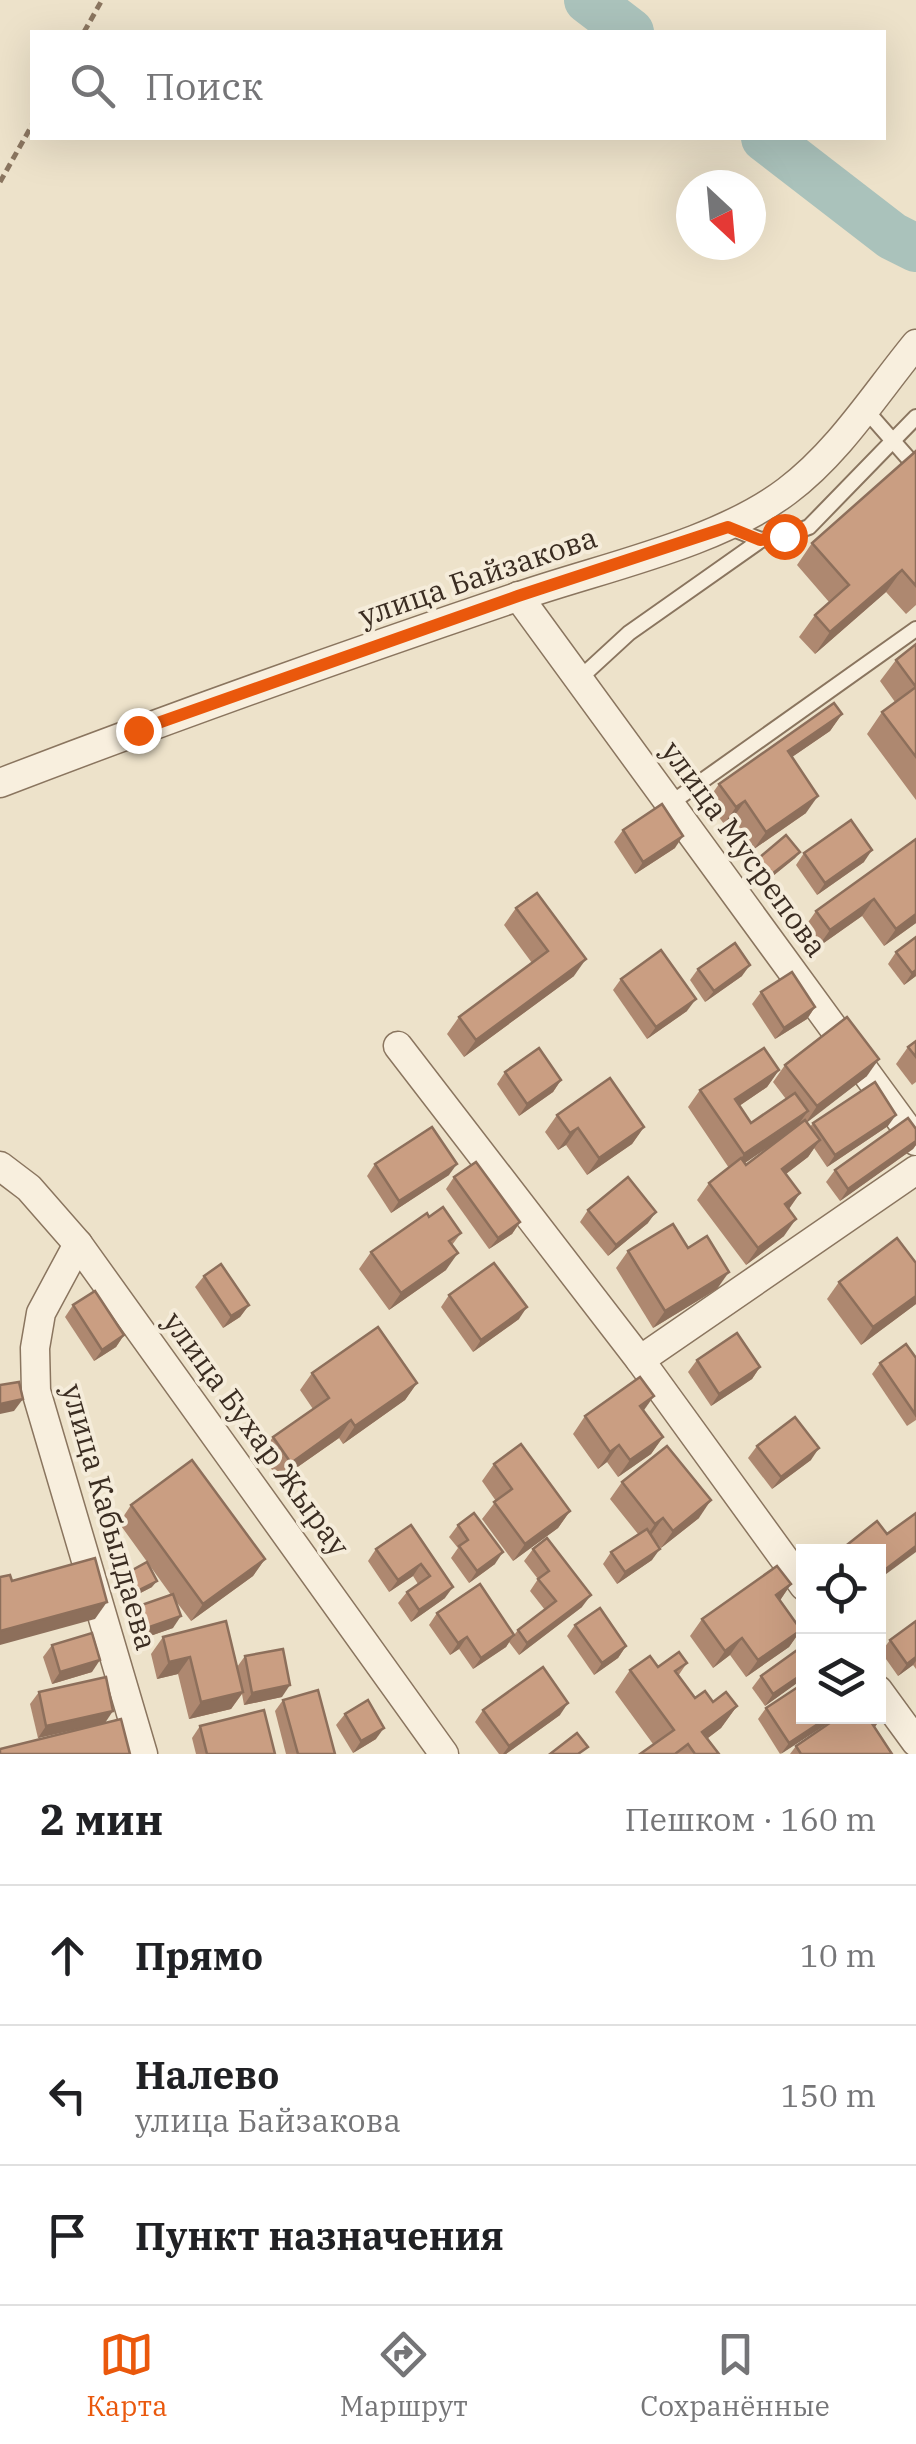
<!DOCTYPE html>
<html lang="ru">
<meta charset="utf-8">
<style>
body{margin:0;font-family:"IBM Plex Serif",serif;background:#f2f2f2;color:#202124}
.controls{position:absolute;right:30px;bottom:30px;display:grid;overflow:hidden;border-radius:0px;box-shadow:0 10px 40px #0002}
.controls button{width:90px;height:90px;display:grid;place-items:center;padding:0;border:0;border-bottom:2px solid #e0e0e0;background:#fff;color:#202124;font:50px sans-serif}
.compass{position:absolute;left:676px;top:170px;width:90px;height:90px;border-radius:50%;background:#fff;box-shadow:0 10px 40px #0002;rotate:154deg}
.stop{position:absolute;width:30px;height:30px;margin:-22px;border:8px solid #ea580c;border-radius:50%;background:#fff}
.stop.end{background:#ea580c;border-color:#fff;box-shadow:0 2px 10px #0008}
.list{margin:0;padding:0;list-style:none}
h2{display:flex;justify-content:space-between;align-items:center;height:130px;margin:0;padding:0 40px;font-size:42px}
h2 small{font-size:32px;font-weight:400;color:#757577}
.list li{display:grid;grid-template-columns:65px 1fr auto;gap:30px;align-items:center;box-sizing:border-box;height:140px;padding:0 40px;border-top:2px solid #e0e0e0}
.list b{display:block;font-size:38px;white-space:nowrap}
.list p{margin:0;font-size:32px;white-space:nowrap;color:#757577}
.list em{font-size:32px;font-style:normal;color:#757577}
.icon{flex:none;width:55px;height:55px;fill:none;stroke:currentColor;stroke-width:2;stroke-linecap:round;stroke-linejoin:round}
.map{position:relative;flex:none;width:916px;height:1754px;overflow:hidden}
.search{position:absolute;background:#fff;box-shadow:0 10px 40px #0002;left:30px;right:30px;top:30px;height:110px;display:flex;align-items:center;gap:25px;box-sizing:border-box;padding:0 35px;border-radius:0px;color:#757577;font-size:38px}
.sheet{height:550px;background:#fff}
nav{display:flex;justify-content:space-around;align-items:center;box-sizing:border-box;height:140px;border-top:2px solid #e0e0e0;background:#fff;font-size:28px;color:#757577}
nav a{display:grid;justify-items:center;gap:5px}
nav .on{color:#ea580c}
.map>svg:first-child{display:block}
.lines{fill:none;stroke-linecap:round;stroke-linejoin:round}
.river{stroke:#aac2bb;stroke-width:48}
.lane-casing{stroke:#8a755f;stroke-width:18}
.street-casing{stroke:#8a755f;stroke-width:31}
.path{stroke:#8a755f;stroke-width:5;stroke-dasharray:8 5;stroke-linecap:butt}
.lane{stroke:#f8efde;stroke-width:14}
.street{stroke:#f8efde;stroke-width:28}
.wall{fill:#ae8870;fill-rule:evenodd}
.shaded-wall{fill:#8d6f5b}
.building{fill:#ca9e82;stroke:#8d6f5b;stroke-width:2.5}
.route{stroke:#ea580c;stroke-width:12}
.labels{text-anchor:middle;stroke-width:8;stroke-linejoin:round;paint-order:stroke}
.street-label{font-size:30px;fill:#3b2d22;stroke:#f5ecda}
</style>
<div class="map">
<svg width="916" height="1754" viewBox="0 0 916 1754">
<rect width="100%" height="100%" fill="#ede2ca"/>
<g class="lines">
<g class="river">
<polyline points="588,0 630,32"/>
<polyline points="765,138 892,236 916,248"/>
</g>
<g class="lane-casing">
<g id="lane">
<polyline points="864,408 916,467"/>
<polyline points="728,527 761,540 784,536 809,527 916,417"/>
<polyline points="579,679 629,633 761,540"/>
<polyline points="671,803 916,629"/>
</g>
</g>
<g class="street-casing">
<g id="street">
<polyline points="518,596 916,1141"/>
<path d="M0,783C172,717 346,655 520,596C604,567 717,544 787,491C839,452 875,394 916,344"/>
<polyline points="398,1046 640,1360 804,1586"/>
<polyline points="0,1166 29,1188 78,1244 444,1754"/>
<polyline points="78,1244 41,1313 35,1348 36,1391 143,1754"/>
<polyline points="640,1360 916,1170"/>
<polyline points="878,1690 916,1742"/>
</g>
</g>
<g class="path">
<polyline points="84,32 102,0"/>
<polyline points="0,182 32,125"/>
</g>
<use href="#lane" class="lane"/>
<use href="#street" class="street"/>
</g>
<g class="wall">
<polygon points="916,451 916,605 906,614 886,592 815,654 799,637 815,615 829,602 797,565 812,543"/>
<polygon points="916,644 916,800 867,734 882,712 895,702 880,681 896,660"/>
<polygon points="842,714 830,731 792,757 806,813 754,849 733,818 724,824 707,801 719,784"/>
<polygon points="623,830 675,848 635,874 614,842"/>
<polygon points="916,839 916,923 884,946 862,916 818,947 804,928 816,911"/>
<polygon points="800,852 795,858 768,880 754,864 759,858"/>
<polygon points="804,853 864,862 817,895 796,865"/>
<polygon points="516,908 574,976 464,1057 447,1034 459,1017 532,963 504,925"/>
<polygon points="896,952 916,976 904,985 888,964"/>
<polygon points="698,969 742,976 705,1002 690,980"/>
<polygon points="621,979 687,1011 647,1039 613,990"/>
<polygon points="761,992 815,1007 807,1019 775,1039 752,1004"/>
<polygon points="916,1041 916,1082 912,1085 896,1064 908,1047"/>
<path d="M785,1065L867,1076L806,1122L810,1127L813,1123L888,1126L827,1167L814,1148L808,1157L786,1174L800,1193L789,1209L784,1236L746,1265L697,1200L709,1183L729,1168L688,1107L700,1090L779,1070L767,1087L739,1106L751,1123L786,1099L773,1082ZM780,1139L746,1165L744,1163Z"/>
<polygon points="505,1072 561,1080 553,1092 519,1116 497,1084"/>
<polygon points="557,1115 644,1127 632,1144 587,1175 566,1145 558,1150 545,1132"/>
<polygon points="916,1129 916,1145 913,1149 840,1201 826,1182 835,1170"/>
<polygon points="375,1164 449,1175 391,1213 367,1176"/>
<polygon points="454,1177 520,1222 512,1234 489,1249 446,1189"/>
<polygon points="588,1210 648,1223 608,1256 580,1222"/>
<polygon points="429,1217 461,1233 452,1245 446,1270 389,1310 359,1269 371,1252"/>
<polygon points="688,1248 717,1289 653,1328 616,1268 628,1251"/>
<polygon points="916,1263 916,1304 861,1345 827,1299 839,1282"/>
<polygon points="204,1276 249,1305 240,1317 223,1328 195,1287"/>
<polygon points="449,1295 519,1319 473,1352 441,1307"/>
<polygon points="73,1305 124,1335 116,1347 94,1361 65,1317"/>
<polygon points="916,1358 916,1420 907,1426 872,1374 880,1363"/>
<polygon points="697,1360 760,1367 752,1379 711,1406 688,1372"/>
<polygon points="312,1373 417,1383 405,1400 343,1444 339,1438 279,1480 261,1454 273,1437 313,1409 300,1390"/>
<polygon points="585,1416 663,1437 651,1454 618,1477 607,1462 598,1469 573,1434"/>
<polygon points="757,1446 811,1460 772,1489 748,1458"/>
<polygon points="494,1464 570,1511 558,1528 513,1561 482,1519 496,1501 482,1481"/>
<polygon points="622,1482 699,1518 661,1548 655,1540 652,1560 617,1584 603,1564 611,1552 638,1534 610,1499"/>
<polygon points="131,1505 265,1559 253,1576 191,1621 175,1600 173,1628 133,1642 125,1620 133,1608 171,1595 119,1523"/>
<polygon points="411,1525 445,1598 411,1622 398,1603 407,1592 418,1584 413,1576 389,1592 368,1561 376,1549"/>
<polygon points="458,1525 495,1564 469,1583 451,1558 458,1548 449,1537"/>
<polygon points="533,1549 582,1607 519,1655 509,1642 506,1647 473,1669 459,1649 450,1655 429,1625 437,1613 514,1635 518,1630 545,1610 530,1591 538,1579 524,1561"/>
<polygon points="118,1578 152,1587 123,1602 114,1584"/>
<polygon points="791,1584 780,1600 801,1630 789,1647 746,1677 730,1655 713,1668 690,1636 702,1619"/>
<polygon points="916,1621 916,1669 913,1665 898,1676 881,1652 890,1640"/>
<polygon points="575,1625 626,1646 618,1658 594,1675 567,1636"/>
<polygon points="163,1637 237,1667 245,1656 282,1697 244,1705 242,1694 231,1709 189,1719 178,1674 157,1679 151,1654"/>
<polygon points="52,1645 92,1672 52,1684 43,1657"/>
<polygon points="687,1663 678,1676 695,1698 737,1706 721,1728 708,1738 719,1754 640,1754 653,1744 615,1692 630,1670"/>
<polygon points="804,1673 804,1678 765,1706 752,1688 761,1676"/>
<polygon points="39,1692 94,1725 38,1738 30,1704"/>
<polygon points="283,1700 335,1754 286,1754 275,1711"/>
<polygon points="766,1708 839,1716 780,1754 758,1719"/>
<polygon points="483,1710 560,1715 506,1754 499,1754 475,1722"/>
<polygon points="345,1714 376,1739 353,1753 336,1725"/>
<polygon points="884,1714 874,1728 892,1754 790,1754 796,1746"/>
<polygon points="200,1726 275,1754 196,1754 192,1738"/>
</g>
<g class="shaded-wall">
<polygon points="902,570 886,592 815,654 830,632"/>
<polygon points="842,714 830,731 776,768 788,751"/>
<polygon points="818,796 806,813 754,849 766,832"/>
<polygon points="745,801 733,818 724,824 736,807"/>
<polygon points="683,836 675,848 635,874 643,862"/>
<polygon points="872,850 864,862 817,895 825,883"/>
<polygon points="800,852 795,858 768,880 772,874"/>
<polygon points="874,899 862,916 818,947 830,930"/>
<polygon points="916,914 916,923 884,946 896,929"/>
<polygon points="586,959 574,976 464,1057 476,1040"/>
<polygon points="750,965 742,976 705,1002 714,991"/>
<polygon points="916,970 916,976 904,985 912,973"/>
<polygon points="696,999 687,1011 647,1039 656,1027"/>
<polygon points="815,1007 807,1019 775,1039 784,1028"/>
<polygon points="879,1059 867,1076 805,1124 817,1106"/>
<polygon points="779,1070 767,1087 723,1117 735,1099"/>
<polygon points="561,1080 553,1092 519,1116 527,1104"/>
<polygon points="808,1111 796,1128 732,1172 744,1154"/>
<polygon points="896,1115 888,1126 827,1167 835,1155"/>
<polygon points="644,1127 632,1144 587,1175 599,1158"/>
<polygon points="578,1128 566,1145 558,1150 570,1133"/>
<polygon points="820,1140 808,1157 770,1186 782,1169"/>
<polygon points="916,1141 916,1145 913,1149 840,1201 848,1189"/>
<polygon points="457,1164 449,1175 391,1213 399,1201"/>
<polygon points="800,1193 788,1210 785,1204"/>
<polygon points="656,1212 648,1223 608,1256 616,1245"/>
<polygon points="796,1219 784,1236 746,1265 758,1248"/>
<polygon points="520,1222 512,1234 489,1249 498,1238"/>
<polygon points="458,1253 446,1270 389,1310 401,1293"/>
<polygon points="729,1272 717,1289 653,1328 665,1311"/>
<polygon points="916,1296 916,1304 861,1345 873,1327"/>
<polygon points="249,1305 240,1317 223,1328 231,1316"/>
<polygon points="527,1307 519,1319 473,1352 481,1340"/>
<polygon points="124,1335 116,1347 94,1361 102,1350"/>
<polygon points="760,1367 752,1379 711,1406 719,1394"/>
<polygon points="417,1383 405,1400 343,1444 355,1426"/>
<polygon points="654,1396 642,1413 640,1406"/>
<polygon points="23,1399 14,1411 0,1414 0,1404"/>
<polygon points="351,1420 339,1438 279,1480 291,1463"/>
<polygon points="663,1437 651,1454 618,1477 630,1460"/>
<polygon points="619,1445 607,1462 598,1469 610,1452"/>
<polygon points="819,1448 811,1460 772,1489 781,1477"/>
<polygon points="711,1500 699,1518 661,1548 673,1531"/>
<polygon points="570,1511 558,1528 513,1561 525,1544"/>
<polygon points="663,1518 651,1535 643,1541 655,1524"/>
<polygon points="916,1546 916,1552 878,1580 878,1575"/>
<polygon points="660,1549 652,1560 617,1584 625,1572"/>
<polygon points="503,1552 495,1564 469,1583 477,1571"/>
<polygon points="265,1559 253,1576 191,1621 203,1604"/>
<polygon points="421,1564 413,1576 389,1592 398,1580"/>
<polygon points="157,1581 152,1587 123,1602 127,1596"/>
<polygon points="791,1584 779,1602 776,1595"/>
<polygon points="453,1587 445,1598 411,1622 419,1610"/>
<polygon points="591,1595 582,1607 519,1655 527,1643"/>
<polygon points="107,1602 95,1619 0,1645 0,1631"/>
<polygon points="181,1616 173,1628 133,1642 141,1630"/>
<polygon points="801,1630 789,1647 746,1677 758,1660"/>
<polygon points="514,1635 506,1647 473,1669 481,1658"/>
<polygon points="467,1637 459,1649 450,1655 458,1643"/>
<polygon points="742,1638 730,1655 713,1668 725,1651"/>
<polygon points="626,1646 618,1658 594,1675 602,1663"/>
<polygon points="190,1657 178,1674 157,1679 169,1662"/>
<polygon points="916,1657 916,1661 913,1665 898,1676 907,1664"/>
<polygon points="100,1660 92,1672 52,1684 60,1672"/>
<polygon points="804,1673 804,1678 765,1706 773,1694"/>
<polygon points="290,1685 282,1697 244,1705 252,1693"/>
<polygon points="243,1692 231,1709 189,1719 201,1702"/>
<polygon points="568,1703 560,1715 506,1754 503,1754 509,1746"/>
<polygon points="737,1706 721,1728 692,1750 702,1732"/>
<polygon points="113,1711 105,1723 38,1738 46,1726"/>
<polygon points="884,1714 872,1731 871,1722"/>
<polygon points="830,1716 839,1716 781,1754 789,1743"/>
<polygon points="384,1728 376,1739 353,1753 361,1741"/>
</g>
<g class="building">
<polygon points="916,451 916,586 902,570 830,632 815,615 849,585 812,543"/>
<polygon points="916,644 916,757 882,712 916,687 896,660"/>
<polygon points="834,703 842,714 788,751 818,796 766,832 745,801 736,807 719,784"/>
<polygon points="662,804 683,836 643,862 623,830"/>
<polygon points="851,820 872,850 825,883 804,853"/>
<polygon points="786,835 800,852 772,874 759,858"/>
<polygon points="916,839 916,914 896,929 874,899 830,930 816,911"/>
<polygon points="537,893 586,959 476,1040 459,1017 548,951 516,908"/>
<polygon points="916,937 916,970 912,973 896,952"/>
<polygon points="735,943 750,965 714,991 698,969"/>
<polygon points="661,950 696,999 656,1027 621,979"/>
<polygon points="792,972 815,1007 784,1028 761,992"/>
<polygon points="847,1017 879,1059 817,1106 785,1065"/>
<polygon points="916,1041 916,1057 908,1047"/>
<polygon points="539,1048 561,1080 527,1104 505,1072"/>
<polygon points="764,1048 779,1070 735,1099 751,1123 795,1093 808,1111 744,1154 700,1090"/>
<polygon points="610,1078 644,1127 599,1158 578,1128 570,1133 557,1115"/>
<polygon points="875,1082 896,1115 835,1155 813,1123"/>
<polygon points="908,1118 916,1129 916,1141 848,1189 835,1170"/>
<polygon points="805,1120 820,1140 782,1169 800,1193 785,1204 796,1219 758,1248 709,1183 741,1158 746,1165"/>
<polygon points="432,1127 457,1164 399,1201 375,1164"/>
<polygon points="476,1162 520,1222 498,1238 454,1177"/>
<polygon points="628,1177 656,1212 616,1245 588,1210"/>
<polygon points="443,1207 461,1233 449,1241 458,1253 401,1293 371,1252 427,1213 429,1217"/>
<polygon points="673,1224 688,1248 707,1236 729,1272 665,1311 628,1251"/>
<polygon points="897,1238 916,1263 916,1296 873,1327 839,1282"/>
<polygon points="494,1263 527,1307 481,1340 449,1295"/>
<polygon points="221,1264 249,1305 231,1316 204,1276"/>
<polygon points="95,1291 124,1335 102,1350 73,1305"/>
<polygon points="378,1327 417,1383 355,1426 351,1420 291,1463 273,1437 329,1398 312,1373"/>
<polygon points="737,1333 760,1367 719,1394 697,1360"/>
<polygon points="906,1344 916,1358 915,1414 880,1363"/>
<polygon points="640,1377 654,1396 640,1406 663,1437 630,1460 619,1445 610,1452 585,1416"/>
<polygon points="19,1382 23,1399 0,1404 0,1385"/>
<polygon points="795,1417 819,1448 781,1477 757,1446"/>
<polygon points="521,1444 570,1511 525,1544 494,1502 512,1489 494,1464"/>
<polygon points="667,1446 711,1500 673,1531 663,1518 655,1524 622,1482"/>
<polygon points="192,1460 265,1559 203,1604 131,1505"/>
<polygon points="474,1513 503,1552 477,1571 459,1546 468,1540 458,1525"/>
<polygon points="916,1513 916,1546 878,1575 878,1552 838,1552 877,1521 887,1534"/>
<polygon points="411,1525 453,1587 419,1610 407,1592 430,1576 421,1564 398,1580 376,1549"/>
<polygon points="647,1529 660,1549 625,1572 611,1552"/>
<polygon points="547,1538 591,1595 527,1643 518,1630 556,1601 538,1579 549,1571 533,1549"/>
<polygon points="95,1558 107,1602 0,1631 0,1577 10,1575 12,1581"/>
<polygon points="147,1562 157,1581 127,1596 118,1578"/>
<polygon points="777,1566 791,1584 776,1595 801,1630 758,1660 742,1638 725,1651 702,1619"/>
<polygon points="480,1584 514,1635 481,1658 467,1637 458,1643 437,1613"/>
<polygon points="173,1594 181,1616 141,1630 133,1608"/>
<polygon points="600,1608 626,1646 602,1663 575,1625"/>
<polygon points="226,1621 243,1692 201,1702 190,1657 169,1662 163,1637"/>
<polygon points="916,1621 916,1657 907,1664 890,1640"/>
<polygon points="92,1633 100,1660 60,1672 52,1645"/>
<polygon points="800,1648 804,1653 804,1673 773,1694 761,1676"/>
<polygon points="283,1649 290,1685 252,1693 245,1656"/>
<polygon points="679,1652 687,1663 675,1671 695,1698 705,1691 713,1702 726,1692 737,1706 702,1732 719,1754 695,1754 688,1744 675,1754 640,1754 674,1730 630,1670 650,1656 658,1667"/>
<polygon points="543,1667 568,1703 509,1746 483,1710"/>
<polygon points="106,1677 113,1711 46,1726 39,1692"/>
<polygon points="804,1683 804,1716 830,1716 789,1743 766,1708"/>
<polygon points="318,1690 335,1754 298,1754 283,1700"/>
<polygon points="368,1700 384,1728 361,1741 345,1714"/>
<polygon points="878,1705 884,1714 871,1722 892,1754 801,1754 796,1746 840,1716 878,1716"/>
<polygon points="264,1710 275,1754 207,1754 200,1726"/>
<polygon points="121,1719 130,1754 0,1754 0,1749"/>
<polygon points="577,1733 588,1747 578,1754 550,1754"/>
</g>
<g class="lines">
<polyline class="route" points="138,730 518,596 728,527 760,540 784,536"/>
</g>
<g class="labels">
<g class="street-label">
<text transform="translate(478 577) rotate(-19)" y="10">улица Байзакова</text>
<text transform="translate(744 849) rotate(54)" y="10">улица Мусрепова</text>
<text transform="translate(256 1434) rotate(54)" y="10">улица Бухар Жырау</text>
<text transform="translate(109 1517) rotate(74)" y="10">улица Кабылдаева</text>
</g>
</g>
</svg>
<div class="controls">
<button><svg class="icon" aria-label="locate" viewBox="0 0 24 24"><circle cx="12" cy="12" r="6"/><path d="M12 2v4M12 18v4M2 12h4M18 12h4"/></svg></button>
<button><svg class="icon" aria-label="layers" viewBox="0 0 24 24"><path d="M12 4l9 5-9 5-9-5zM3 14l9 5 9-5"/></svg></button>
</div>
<svg class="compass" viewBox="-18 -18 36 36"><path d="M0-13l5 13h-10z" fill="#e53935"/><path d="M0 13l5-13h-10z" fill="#757577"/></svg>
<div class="stop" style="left:784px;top:536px"></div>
<div class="stop end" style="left:138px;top:730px"></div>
<div class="search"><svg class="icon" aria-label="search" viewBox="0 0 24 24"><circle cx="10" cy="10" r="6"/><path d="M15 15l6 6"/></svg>Поиск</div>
</div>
<section class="sheet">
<h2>2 мин<small>Пешком · 160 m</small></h2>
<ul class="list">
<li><svg class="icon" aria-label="ahead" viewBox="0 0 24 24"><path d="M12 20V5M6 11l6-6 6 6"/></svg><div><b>Прямо</b></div><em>10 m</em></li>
<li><svg class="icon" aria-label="left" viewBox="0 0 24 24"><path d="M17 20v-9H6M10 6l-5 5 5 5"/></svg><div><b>Налево</b><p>улица Байзакова</p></div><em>150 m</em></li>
<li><svg class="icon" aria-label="arrive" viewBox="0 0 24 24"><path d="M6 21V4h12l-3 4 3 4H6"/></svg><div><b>Пункт назначения</b></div></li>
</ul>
</section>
<nav>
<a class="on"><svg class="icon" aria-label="map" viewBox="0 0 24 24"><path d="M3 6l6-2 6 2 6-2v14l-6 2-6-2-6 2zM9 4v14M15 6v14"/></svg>Карта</a>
<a><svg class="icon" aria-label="directions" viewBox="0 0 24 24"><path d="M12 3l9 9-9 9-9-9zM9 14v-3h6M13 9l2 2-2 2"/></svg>Маршрут</a>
<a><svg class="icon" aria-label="saved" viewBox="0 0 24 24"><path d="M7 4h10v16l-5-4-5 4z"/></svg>Сохранённые</a>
</nav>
